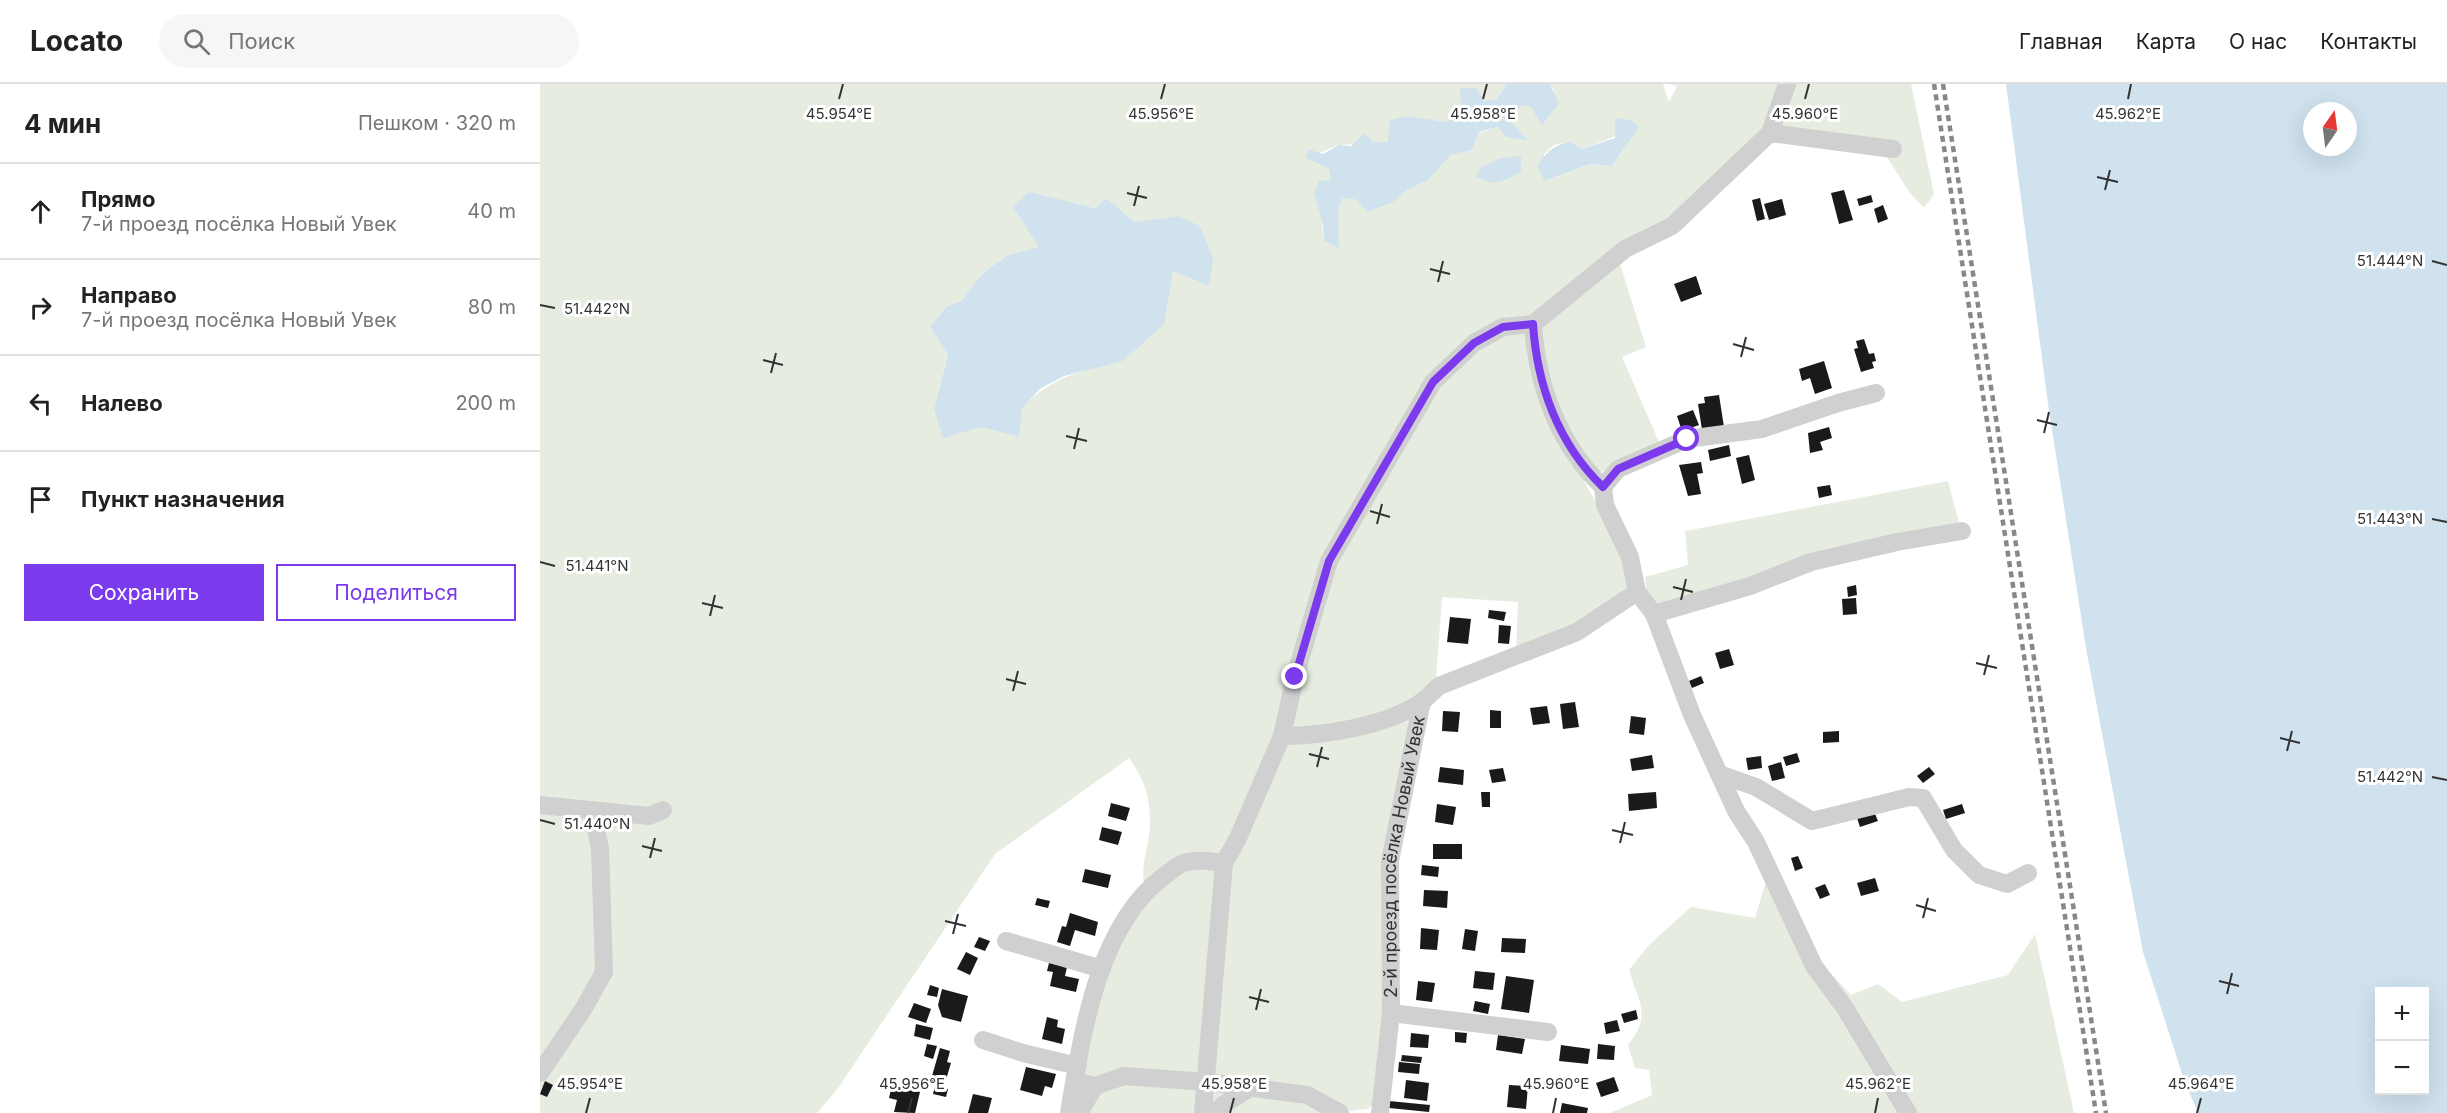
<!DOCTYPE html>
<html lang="ru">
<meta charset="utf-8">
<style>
body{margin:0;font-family:Inter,sans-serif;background:#f6f6f6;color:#222}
.controls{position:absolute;right:18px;bottom:18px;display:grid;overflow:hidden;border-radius:0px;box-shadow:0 6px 24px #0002}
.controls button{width:54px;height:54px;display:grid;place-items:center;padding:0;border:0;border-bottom:2px solid #e0e0e0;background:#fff;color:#222;font:30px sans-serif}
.compass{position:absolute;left:1763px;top:18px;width:54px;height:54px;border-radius:50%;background:#fff;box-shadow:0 6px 24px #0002;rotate:14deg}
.stop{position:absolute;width:18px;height:18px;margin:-14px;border:4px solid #7c3aed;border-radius:50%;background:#fff}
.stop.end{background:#7c3aed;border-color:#fff;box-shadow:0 2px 6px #0008}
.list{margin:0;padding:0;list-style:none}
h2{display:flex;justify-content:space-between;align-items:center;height:78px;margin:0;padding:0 24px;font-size:26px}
h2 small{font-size:20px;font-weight:400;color:#767676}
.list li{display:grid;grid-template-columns:39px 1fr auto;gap:18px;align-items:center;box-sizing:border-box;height:96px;padding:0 24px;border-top:2px solid #e0e0e0}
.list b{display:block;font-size:22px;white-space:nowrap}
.list p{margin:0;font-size:20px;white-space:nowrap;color:#767676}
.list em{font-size:20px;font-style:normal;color:#767676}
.actions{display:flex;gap:12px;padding:18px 24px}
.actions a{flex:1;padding:14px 0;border:2px solid #7c3aed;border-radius:0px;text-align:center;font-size:21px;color:#7c3aed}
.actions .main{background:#7c3aed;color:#fff}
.icon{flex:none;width:33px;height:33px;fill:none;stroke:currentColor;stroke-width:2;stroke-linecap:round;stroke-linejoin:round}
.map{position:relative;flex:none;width:1907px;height:1029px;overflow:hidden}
header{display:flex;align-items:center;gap:36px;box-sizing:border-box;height:84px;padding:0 30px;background:#fff;border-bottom:2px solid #e0e0e0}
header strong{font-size:28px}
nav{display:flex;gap:33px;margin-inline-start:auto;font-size:21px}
.search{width:420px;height:54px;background:#f6f6f6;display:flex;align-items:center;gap:15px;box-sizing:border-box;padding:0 21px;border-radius:33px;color:#767676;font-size:22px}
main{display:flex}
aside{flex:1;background:#fff}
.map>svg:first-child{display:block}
.green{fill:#e6ecdf;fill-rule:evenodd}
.water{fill:#cfe2ee;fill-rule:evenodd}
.building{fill:#1a1a1a}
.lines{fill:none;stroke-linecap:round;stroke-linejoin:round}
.minor{stroke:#d0d0d0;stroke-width:18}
.rail{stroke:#888;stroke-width:4.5;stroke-dasharray:6 4.5;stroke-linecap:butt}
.route{stroke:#7c3aed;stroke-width:8}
.ticks{fill:none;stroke:#333;stroke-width:2}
.labels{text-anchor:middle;stroke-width:6;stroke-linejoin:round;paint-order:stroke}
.street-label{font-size:18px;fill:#333;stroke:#fff}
.ticks-label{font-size:15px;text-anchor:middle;fill:#333;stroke:#fff;stroke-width:6;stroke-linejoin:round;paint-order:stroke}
</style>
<header>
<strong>Locato</strong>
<div class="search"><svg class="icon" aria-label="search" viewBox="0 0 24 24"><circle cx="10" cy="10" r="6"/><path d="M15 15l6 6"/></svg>Поиск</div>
<nav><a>Главная</a><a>Карта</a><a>О нас</a><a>Контакты</a></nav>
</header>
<main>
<aside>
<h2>4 мин<small>Пешком · 320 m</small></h2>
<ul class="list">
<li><svg class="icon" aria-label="ahead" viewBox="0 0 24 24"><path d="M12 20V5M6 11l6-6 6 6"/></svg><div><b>Прямо</b><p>7-й проезд посёлка Новый Увек</p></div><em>40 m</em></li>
<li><svg class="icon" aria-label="right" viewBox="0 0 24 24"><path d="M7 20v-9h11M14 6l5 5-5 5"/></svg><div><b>Направо</b><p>7-й проезд посёлка Новый Увек</p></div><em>80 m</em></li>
<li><svg class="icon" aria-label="left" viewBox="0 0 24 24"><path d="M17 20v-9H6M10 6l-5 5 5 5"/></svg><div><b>Налево</b></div><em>200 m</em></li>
<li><svg class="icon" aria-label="arrive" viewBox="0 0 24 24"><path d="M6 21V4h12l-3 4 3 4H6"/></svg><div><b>Пункт назначения</b></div></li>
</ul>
<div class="actions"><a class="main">Сохранить</a><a>Поделиться</a></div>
</aside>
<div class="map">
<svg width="1907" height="1029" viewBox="0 0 1907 1029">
<rect width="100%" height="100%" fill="#fff"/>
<g class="green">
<path d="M0,0H967L955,16L943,17L907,38L868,32L848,58L799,61L766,74L789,85L791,97L780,126L784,157L798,163V127L803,114L817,116L827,128L852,119L867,106L888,96L911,71L932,66L939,49L958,43L987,55L971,38L981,21L990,22L1002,40L1014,6L1010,0H1123L1129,18L1137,2L1128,0H1371L1394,110L1384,124L1370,109L1343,67L1241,57L1227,61L990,254C1006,297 1018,344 1038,385C1060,429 1081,452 1088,503L1041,539L976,569L978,518L902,513L896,595L860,707L845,928L835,1018L828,1025L810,1027L772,1007L678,990L545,993L544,985L555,921L585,839L608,812C596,788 610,764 610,739C610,711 604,696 589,674L455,770L296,1007L277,1029H0ZM1099,43L1072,82L1050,80L1006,97L1004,70L1014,61L1030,57L1042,65ZM488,109L556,124L566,114L595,138L638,132L669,202L633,187L583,277C538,288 516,291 481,324L479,353L441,343L394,325L408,269L390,243L407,222L421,217L444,188L468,171L499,163Z"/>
<polygon points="1080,180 1106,263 1082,273 1119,358 1069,386 1056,389 1027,347 998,255 1002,241"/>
<polygon points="1408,397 1420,443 1116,524 1106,506 1105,493 1148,481 1145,447"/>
<path d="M1226,797L1281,879L1311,911L1338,900L1362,918L1468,891L1495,850L1534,1029H1070L1112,1011L1109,986L1095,984L1088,961C1112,931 1099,919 1089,886L1109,861L1151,823L1215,834Z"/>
<path d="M580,998C649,1002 724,1002 788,1029H544L559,1009Z"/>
</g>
<g class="water">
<polygon points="967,0 1010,0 1019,19 1002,41 990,22 981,22 971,38 988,56 966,53 958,43 939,48 932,66 911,71 888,96 867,106 852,119 827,128 817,116 803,114 798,127 799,164 784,157 783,142 774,108 779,97 791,96 789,85 766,74 768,65 783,70 799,61 811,62 825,49 833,58 848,58 850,36 868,32 907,38 922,28 920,4 936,4 944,17 956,15"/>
<path d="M1466,0H1907V1029H1658L1644,996L1603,868L1546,564L1508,320ZM1772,27H1808V63H1772ZM1840,908H1884V1006H1840Z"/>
<path d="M1075,34L1090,36L1099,43L1072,82L1050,80L1005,97L997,83C1006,68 1013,62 1030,57L1042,65L1075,54Z"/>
<path d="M981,72V88C964,97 954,103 936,93L941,83L961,74Z"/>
<polygon points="489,108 555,124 566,114 595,138 638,132 660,142 673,175 669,202 633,187 624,240 583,277 524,292 501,304 482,324 479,353 441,343 403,354 394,325 408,270 390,243 407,222 421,217 444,188 468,171 499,163 473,123"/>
</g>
<g class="building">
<polygon points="1304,106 1313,136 1299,140 1291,109"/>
<polygon points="1331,111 1333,118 1319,122 1317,115"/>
<polygon points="1220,114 1225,135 1217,137 1212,116"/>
<polygon points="1242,115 1246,131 1229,136 1224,120"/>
<polygon points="1343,121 1348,135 1338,139 1334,125"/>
<polygon points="1156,192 1162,210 1141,218 1134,200"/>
<polygon points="1324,255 1329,270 1334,269 1336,277 1332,278 1334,284 1321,288 1314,265 1318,264 1316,257"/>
<polygon points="1284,277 1292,304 1275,310 1270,294 1262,297 1259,285"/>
<polygon points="1179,311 1184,343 1162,346 1158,320 1165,319 1164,313"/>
<polygon points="1153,326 1159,341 1142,347 1137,332"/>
<polygon points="1289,343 1292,354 1280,358 1283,366 1270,369 1268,349"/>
<polygon points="1189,361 1191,372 1170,377 1168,366"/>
<polygon points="1209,371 1215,396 1202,400 1196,374"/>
<polygon points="1161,378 1163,389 1157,390 1161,410 1148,412 1139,381"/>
<polygon points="1290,401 1292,411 1279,414 1277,403"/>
<polygon points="1316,501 1317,511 1308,513 1307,503"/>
<polygon points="1316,514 1317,530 1303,531 1302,515"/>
<polygon points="949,526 966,528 964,537 948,534"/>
<polygon points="910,533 931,535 928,560 907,558"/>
<polygon points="959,541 971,542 969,560 958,559"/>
<polygon points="1189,565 1194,581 1180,585 1175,569"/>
<polygon points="1161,592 1164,599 1152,604 1149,597"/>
<polygon points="1035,618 1039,643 1023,645 1020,620"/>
<polygon points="1007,622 1010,639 993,641 990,624"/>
<polygon points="950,626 961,627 961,644 950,644"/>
<polygon points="903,627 920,628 918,648 902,647"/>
<polygon points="1091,632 1106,634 1104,651 1089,649"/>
<polygon points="1299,647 1299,658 1283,659 1283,648"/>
<polygon points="1257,669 1260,678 1246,682 1243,673"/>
<polygon points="1112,671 1114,684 1092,687 1090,675"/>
<polygon points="1221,672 1222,684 1208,686 1206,674"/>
<polygon points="1241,678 1245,694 1232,697 1228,682"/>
<polygon points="900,683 924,686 923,701 898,698"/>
<polygon points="1389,683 1395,690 1383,699 1377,692"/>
<polygon points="963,684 966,697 952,699 949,686"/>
<polygon points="941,708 950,708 950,723 942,723"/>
<polygon points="1116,708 1117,724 1089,727 1088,710"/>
<polygon points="571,719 590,724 586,737 568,732"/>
<polygon points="897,720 916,723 913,741 895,738"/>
<polygon points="1422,720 1425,729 1406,735 1403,726"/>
<polygon points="1333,725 1338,737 1320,743 1316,731"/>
<polygon points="562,743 582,748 578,761 559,756"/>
<rect x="893" y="760" width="29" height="15"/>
<polygon points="1258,772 1263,784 1255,787 1251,774"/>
<polygon points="882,781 899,783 898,793 881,791"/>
<polygon points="545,785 571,791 568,804 542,798"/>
<polygon points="1335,794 1339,807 1321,812 1317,799"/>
<polygon points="1285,800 1290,811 1280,815 1275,804"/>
<polygon points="884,806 908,807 907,824 883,822"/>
<polygon points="497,814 510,817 508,824 495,821"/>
<polygon points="530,829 558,838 555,852 535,846 530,862 517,858 522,842 526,843"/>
<polygon points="881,844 899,846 897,866 880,865"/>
<polygon points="925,845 938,847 935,867 922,865"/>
<polygon points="439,853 450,857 445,867 434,863"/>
<polygon points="962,854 986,855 985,869 961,868"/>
<polygon points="426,868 438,874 430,891 417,885"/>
<polygon points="509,879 527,883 525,892 539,895 536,908 510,902 513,888 507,887"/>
<polygon points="935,887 955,889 953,906 933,904"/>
<polygon points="966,892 994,896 989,929 961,925"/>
<polygon points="878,897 895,899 892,918 876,916"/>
<polygon points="390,901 399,904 397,913 387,911"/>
<polygon points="402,905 428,912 421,938 402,933 398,921"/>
<polygon points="935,917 950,920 948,930 933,927"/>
<polygon points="374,919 391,925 386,939 368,933"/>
<polygon points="1096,926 1098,935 1084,939 1081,930"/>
<polygon points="507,933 518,936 517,943 525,945 522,960 502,955"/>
<polygon points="1077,936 1080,947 1066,950 1064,939"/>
<polygon points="376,940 393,944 390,956 374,952"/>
<polygon points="915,948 927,949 926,959 915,958"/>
<polygon points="871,949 889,951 888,964 870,963"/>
<polygon points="958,951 985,955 982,970 956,966"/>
<polygon points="387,960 397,962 393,975 384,972"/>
<polygon points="1058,960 1075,962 1074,976 1057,975"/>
<polygon points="1021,961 1050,965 1048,980 1019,977"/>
<polygon points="400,964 410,967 407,978 411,979 405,999 399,997 398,1001 390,999"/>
<polygon points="862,971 882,973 881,979 861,977"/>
<polygon points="859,978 880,980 879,990 858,988"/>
<polygon points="486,983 516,990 512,1004 505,1002 502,1012 480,1006"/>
<polygon points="1074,993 1079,1007 1061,1013 1056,999"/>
<polygon points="866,996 889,999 887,1017 864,1014"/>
<polygon points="5,997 13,1001 7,1013 0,1010"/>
<polygon points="352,1001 380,1008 375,1029 354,1028 357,1016 349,1014"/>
<polygon points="969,1001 988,1002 986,1025 967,1023"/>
<polygon points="395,1002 408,1005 406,1013 393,1010"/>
<polygon points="433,1010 452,1014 448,1029 428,1029"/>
<polygon points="849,1017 890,1021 889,1028 849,1024"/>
<polygon points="1022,1019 1048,1024 1047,1029 1020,1029"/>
</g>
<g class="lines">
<g class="minor">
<polyline points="1230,49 1247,0"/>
<polyline points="1336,309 1298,319 1222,345 1147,355 1078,385 1063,403 1065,421 1090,473 1097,508 1114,530 1152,631 1196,727 1216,758 1274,882 1305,924 1368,1029"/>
<path d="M1063,403C1018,360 997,301 993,240L1085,165L1132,142L1230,49L1353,65"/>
<polyline points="1114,530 1210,502 1271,478 1357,458 1422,447"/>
<path d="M742,652C784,652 846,642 882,618C888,613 893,607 899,602L1037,548L1097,508"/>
<polyline points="1179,690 1216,703 1272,737 1369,713 1383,714 1414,766 1439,791 1467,800 1488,789"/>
<polyline points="0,721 109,732 123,726"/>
<polyline points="466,857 562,885"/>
<polyline points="851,929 1008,948"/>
<polyline points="443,956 483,969 538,982"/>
<polyline points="0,989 44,924 64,888 60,764 52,727"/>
<polyline points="535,997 555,1002 584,992 667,998 767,1011 800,1029"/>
<path d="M529,1029C542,951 557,842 624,792C630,788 636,782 643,779C656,775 670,777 684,779"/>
<polyline points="535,1029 542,1024 555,1002"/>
<polyline points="663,1029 684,779 698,754 742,652 755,593 789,477 893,298 934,259 963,243 993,240"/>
<polyline points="676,1029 683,1021 710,1004"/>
<path id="s1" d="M840,1029L851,929L850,777L882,617"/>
</g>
<g class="rail">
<polyline points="1394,0 1556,1029"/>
<polyline points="1403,0 1566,1029"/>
</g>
</g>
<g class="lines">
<path class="route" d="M755,593L789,477L893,298L934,259L963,243L993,240C997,301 1018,360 1063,403L1078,385L1147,355"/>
</g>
<path class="ticks" d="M299,15L303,0M621,15L625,0M943,15L947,0M1265,15L1269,0M1588,15L1591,0M1557,93L1578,98M1565,106L1570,86M587,109L607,114M594,122L599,102M1892,177L1907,181M890,185L910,190M898,198L903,177M0,221L15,224M1193,260L1214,266M1201,273L1206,253M223,276L243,281M231,289L236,269M1497,336L1517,341M1504,349L1509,328M526,352L547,357M534,365L539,344M830,427L850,433M1892,435L1907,438M837,440L842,420M0,478L15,482M1133,503L1153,508M1141,516L1146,495M162,519L183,524M170,532L175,511M1436,579L1457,584M1444,591L1449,571M466,595L486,600M473,607L478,587M1740,654L1760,659M1747,667L1752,647M769,670L789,675M777,683L782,663M1892,693L1907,696M0,736L15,740M1072,746L1093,751M1080,759L1085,738M102,762L122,767M110,774L115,754M1376,821L1396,827M1383,834L1388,814M405,837L426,842M413,850L418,830M1679,897L1699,902M1687,910L1692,889M709,913L729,918M716,926L721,905M46,1029L50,1014M368,1029L372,1014M690,1029L694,1014M1013,1029L1016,1014M1335,1029L1338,1014M1657,1029L1661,1014"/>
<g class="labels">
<g class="street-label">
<text dy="6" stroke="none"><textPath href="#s1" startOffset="258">2-й проезд посёлка Новый Увек</textPath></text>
</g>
</g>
<g class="ticks-label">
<text x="299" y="35">45.954°E</text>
<text x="621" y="35">45.956°E</text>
<text x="943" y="35">45.958°E</text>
<text x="1265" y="35">45.960°E</text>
<text x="1588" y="35">45.962°E</text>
<text x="1850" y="182">51.444°N</text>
<text x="57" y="230">51.442°N</text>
<text x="1850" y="440">51.443°N</text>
<text x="57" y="487">51.441°N</text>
<text x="1850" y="698">51.442°N</text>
<text x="57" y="745">51.440°N</text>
<text x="50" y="1005">45.954°E</text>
<text x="372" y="1005">45.956°E</text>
<text x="694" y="1005">45.958°E</text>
<text x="1016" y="1005">45.960°E</text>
<text x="1338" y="1005">45.962°E</text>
<text x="1661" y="1005">45.964°E</text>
</g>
</svg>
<div class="controls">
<button>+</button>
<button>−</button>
</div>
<svg class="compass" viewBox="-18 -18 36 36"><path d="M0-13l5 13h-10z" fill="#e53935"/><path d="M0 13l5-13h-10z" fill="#767676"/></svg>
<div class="stop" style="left:1147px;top:355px"></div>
<div class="stop end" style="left:755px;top:593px"></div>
</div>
</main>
